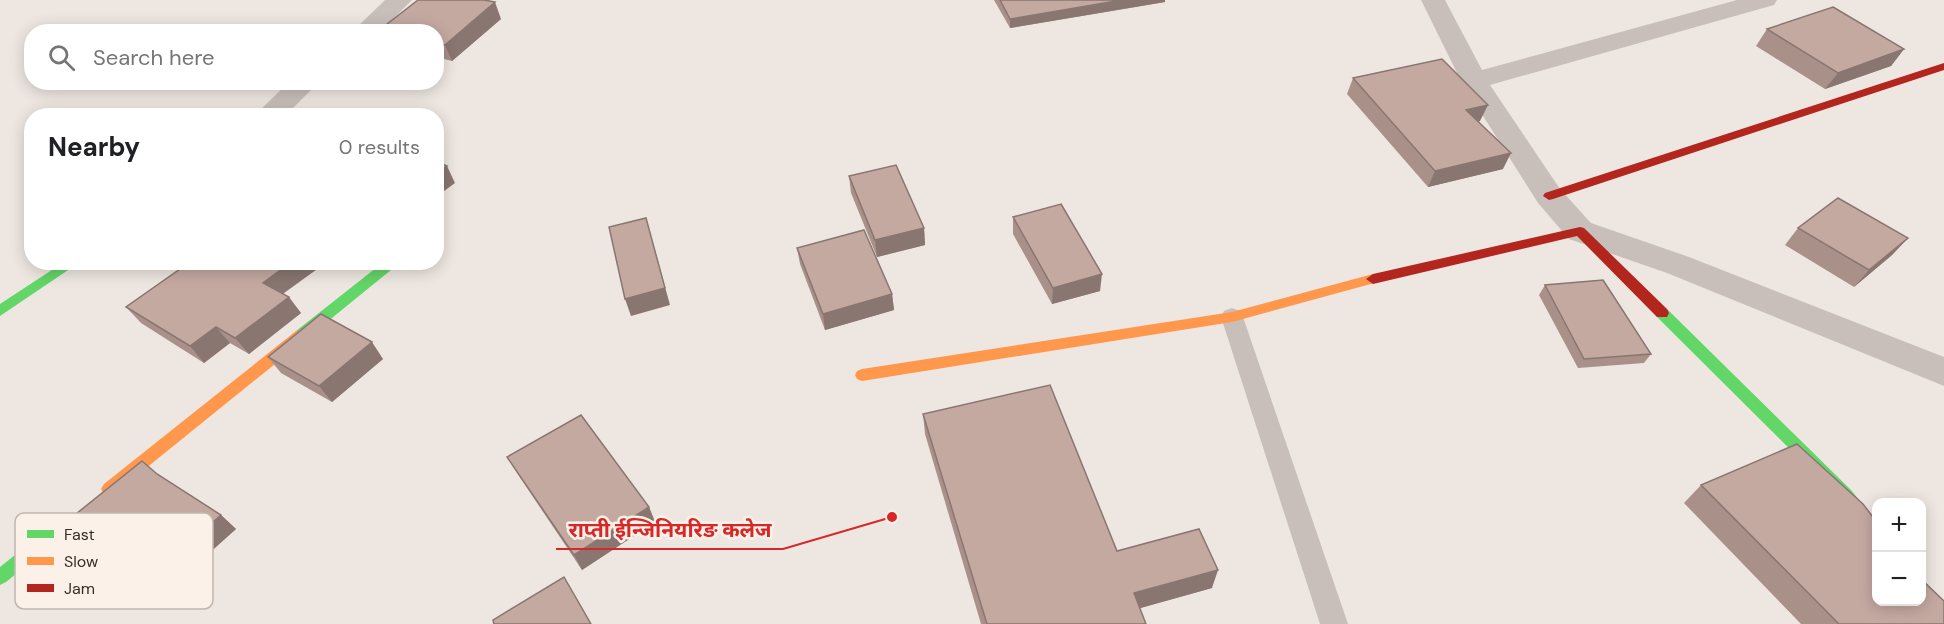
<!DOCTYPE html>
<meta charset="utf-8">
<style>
body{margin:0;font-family:"DM Sans","Noto Sans Devanagari",sans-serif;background:#f2f2f2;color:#202124}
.controls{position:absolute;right:18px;bottom:18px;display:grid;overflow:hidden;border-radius:12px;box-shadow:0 3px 15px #0003}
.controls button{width:54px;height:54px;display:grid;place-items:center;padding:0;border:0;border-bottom:2px solid #e0e0e0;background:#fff;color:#202124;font:30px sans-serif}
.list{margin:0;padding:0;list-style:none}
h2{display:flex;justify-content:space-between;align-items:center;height:78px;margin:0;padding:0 24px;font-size:26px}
h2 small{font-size:20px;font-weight:400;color:#757577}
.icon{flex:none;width:33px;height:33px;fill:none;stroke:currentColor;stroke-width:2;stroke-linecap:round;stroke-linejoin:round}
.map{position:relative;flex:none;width:1944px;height:624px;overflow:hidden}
.search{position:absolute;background:#fff;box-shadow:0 3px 15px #0003;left:24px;top:24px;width:420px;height:66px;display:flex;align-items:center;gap:15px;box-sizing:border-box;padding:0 21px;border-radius:24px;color:#757577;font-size:22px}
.panel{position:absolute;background:#fff;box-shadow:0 3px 15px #0003;left:24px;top:108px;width:420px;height:162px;border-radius:24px}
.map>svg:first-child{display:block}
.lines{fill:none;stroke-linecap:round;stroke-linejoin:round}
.lane{fill:#c8bfba;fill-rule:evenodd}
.street{fill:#c8bfba;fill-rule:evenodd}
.fast{fill:#63d668;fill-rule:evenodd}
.slow{fill:#ff974d;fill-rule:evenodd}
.jam{fill:#b3261e;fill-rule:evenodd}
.wall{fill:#a9918a}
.shaded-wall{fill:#897671}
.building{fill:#c4a9a1;stroke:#897671;stroke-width:1.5}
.key{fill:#fbf1e8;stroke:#c1b6ae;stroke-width:1.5}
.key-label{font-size:16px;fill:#392c27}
.leader{fill:none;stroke:#d62828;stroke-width:2}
.callout-dot{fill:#d62828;stroke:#fbf1e8;stroke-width:2}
.callout-label{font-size:21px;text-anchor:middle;font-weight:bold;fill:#d62828;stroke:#fbf1e8;stroke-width:5;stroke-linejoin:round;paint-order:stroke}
</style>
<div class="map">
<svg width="1944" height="624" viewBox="0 0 1944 624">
<rect width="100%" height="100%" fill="#eee7e1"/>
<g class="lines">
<polygon class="lane" points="1232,308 1240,311 1243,317 1348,624 1320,624 1221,317 1224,311"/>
<g class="street">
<polygon points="385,0 412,0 380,32 352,32"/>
<polygon points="1421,0 1445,0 1482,70 1737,0 1777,0 1774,5 1490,85 1560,189 1591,223 1689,257 1944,357 1944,386 1667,273 1569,239 1538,203 1461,81"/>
<polygon points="289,82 319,82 285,116 254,116"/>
</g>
<g class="fast">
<polygon points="64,262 80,262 0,316 0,304"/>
<polygon points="387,262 393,267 391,270 306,339 296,339 294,335 296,331 381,264"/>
<polygon points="1662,308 1667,309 1851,490 1876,521 1876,539 1870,537 1841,500 1657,317 1655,313"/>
<polygon points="62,520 68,522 70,527 68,532 6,582 0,585 0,567 56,522"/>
</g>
<g class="slow">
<polygon points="1373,274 1380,279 1378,282 1232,322 862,381 857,379 855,375 857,371 862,369 1232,312"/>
<polygon points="301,330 306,331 308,335 306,339 114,494 109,496 104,494 101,489 104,484 296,331"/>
</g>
<g class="jam">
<polygon points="1944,63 1944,70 1553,199 1549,200 1543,196 1545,193"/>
<polygon points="1580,227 1584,228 1667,309 1669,313 1667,317 1657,317 1577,236 1373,284 1366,279 1373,274"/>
</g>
</g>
<g class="wall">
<polygon points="994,0 1165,0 1165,2 1010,28"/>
<polygon points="501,19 452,61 436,57 436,32 383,32 382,28"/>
<polygon points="1767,29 1904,49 1891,66 1825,89 1756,46"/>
<polygon points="1353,78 1480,121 1478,122 1503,169 1428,187 1347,94"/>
<polygon points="849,176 924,228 925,245 877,257 851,193"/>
<polygon points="1013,217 1100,291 1052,304 1013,234"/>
<polygon points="1798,228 1908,238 1892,255 1854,287 1785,245"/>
<polygon points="797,248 892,294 894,310 825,330 800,264"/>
<polygon points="190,262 323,262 324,264 283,294 301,313 249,354 230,343 204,363 141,323 126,307"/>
<polygon points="1545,285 1651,354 1644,363 1578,368 1539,295"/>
<polygon points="268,357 383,359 332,402 281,373"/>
<polygon points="923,414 1117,551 1212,588 1140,608 1146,624 981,624 925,434"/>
<polygon points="507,457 649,507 655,522 582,570 517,473"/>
<polygon points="157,474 221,515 236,529 189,571 149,545 82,599 64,586"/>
<polygon points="1701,485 1876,602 1944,624 1801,624 1684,503"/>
</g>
<g class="shaded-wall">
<polygon points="1122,0 1165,0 1165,2 1010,28 1010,19"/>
<polygon points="495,2 501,19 452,61 445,45"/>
<polygon points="1904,49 1891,66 1825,89 1838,73"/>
<polygon points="1488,105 1480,121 1459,126 1466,110"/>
<polygon points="1511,153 1503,169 1428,187 1435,171"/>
<polygon points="447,166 455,183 436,197 436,173"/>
<polygon points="646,218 670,305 631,316 625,299"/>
<polygon points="924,228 925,245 877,257 875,240"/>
<polygon points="1908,238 1892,255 1854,287 1869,270"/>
<polygon points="291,262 323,262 324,264 275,299 263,283"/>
<polygon points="1102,274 1100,291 1052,304 1053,288"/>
<polygon points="892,294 894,310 825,330 823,314"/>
<polygon points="289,297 301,313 249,354 235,338"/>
<polygon points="216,327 230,343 204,363 190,346"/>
<polygon points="372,342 383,359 332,402 319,386"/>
<polygon points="649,507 655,522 582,570 574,555"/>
<polygon points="221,515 236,529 189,571 173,557"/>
<polygon points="133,531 149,545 82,599 64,586"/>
<polygon points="1218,570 1212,588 1130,611 1134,593"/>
</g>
<g class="building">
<polygon points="418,0 484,0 495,2 445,45 436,42 436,32 394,32 382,28"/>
<polygon points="1000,0 1122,0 1010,19"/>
<polygon points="1833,7 1904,49 1838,73 1767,29"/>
<polygon points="1442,59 1488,105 1466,110 1511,153 1435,171 1353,78"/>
<polygon points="436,161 447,166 436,173"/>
<polygon points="896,165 924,228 875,240 849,176"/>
<polygon points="1838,198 1908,238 1869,270 1798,228"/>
<polygon points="1061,204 1102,274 1053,288 1013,217"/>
<polygon points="646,218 665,288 625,299 609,227"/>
<polygon points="864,230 892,294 823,314 797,248"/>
<polygon points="190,262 291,262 263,283 289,297 235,338 216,327 190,346 126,307"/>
<polygon points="1603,280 1651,354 1584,359 1545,285"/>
<polygon points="321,314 372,342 319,386 268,357"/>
<polygon points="1050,385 1117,551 1199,529 1218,570 1134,593 1146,624 987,624 923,414"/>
<polygon points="581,415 649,507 574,555 507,457"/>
<polygon points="1797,444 1863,504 1876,521 1876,602 1922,602 1922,580 1944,601 1944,624 1839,624 1701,485"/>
<polygon points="142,461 157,474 221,515 173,557 133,531 64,586 26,554"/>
<polygon points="564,577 591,624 494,624 493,620"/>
</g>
<rect x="15" y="513" width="198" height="96" rx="9" class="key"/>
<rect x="27" y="530" width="27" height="8" fill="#63d668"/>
<rect x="27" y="557" width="27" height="8" fill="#ff974d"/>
<rect x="27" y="584" width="27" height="8" fill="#b3261e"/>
<g class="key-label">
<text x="64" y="540">Fast</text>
<text x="64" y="567">Slow</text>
<text x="64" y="594">Jam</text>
</g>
<path class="leader" d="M892 517L783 549H556"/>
<circle class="callout-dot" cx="892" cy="517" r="6"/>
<g class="callout-label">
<text x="670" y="537">राप्ती ईन्जिनियरिङ कलेज</text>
</g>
</svg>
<div class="controls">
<button>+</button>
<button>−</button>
</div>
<div class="search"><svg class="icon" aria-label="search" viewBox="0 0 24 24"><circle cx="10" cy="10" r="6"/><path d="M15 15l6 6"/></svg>Search here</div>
<section class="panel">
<h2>Nearby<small>0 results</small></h2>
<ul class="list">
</ul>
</section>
</div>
